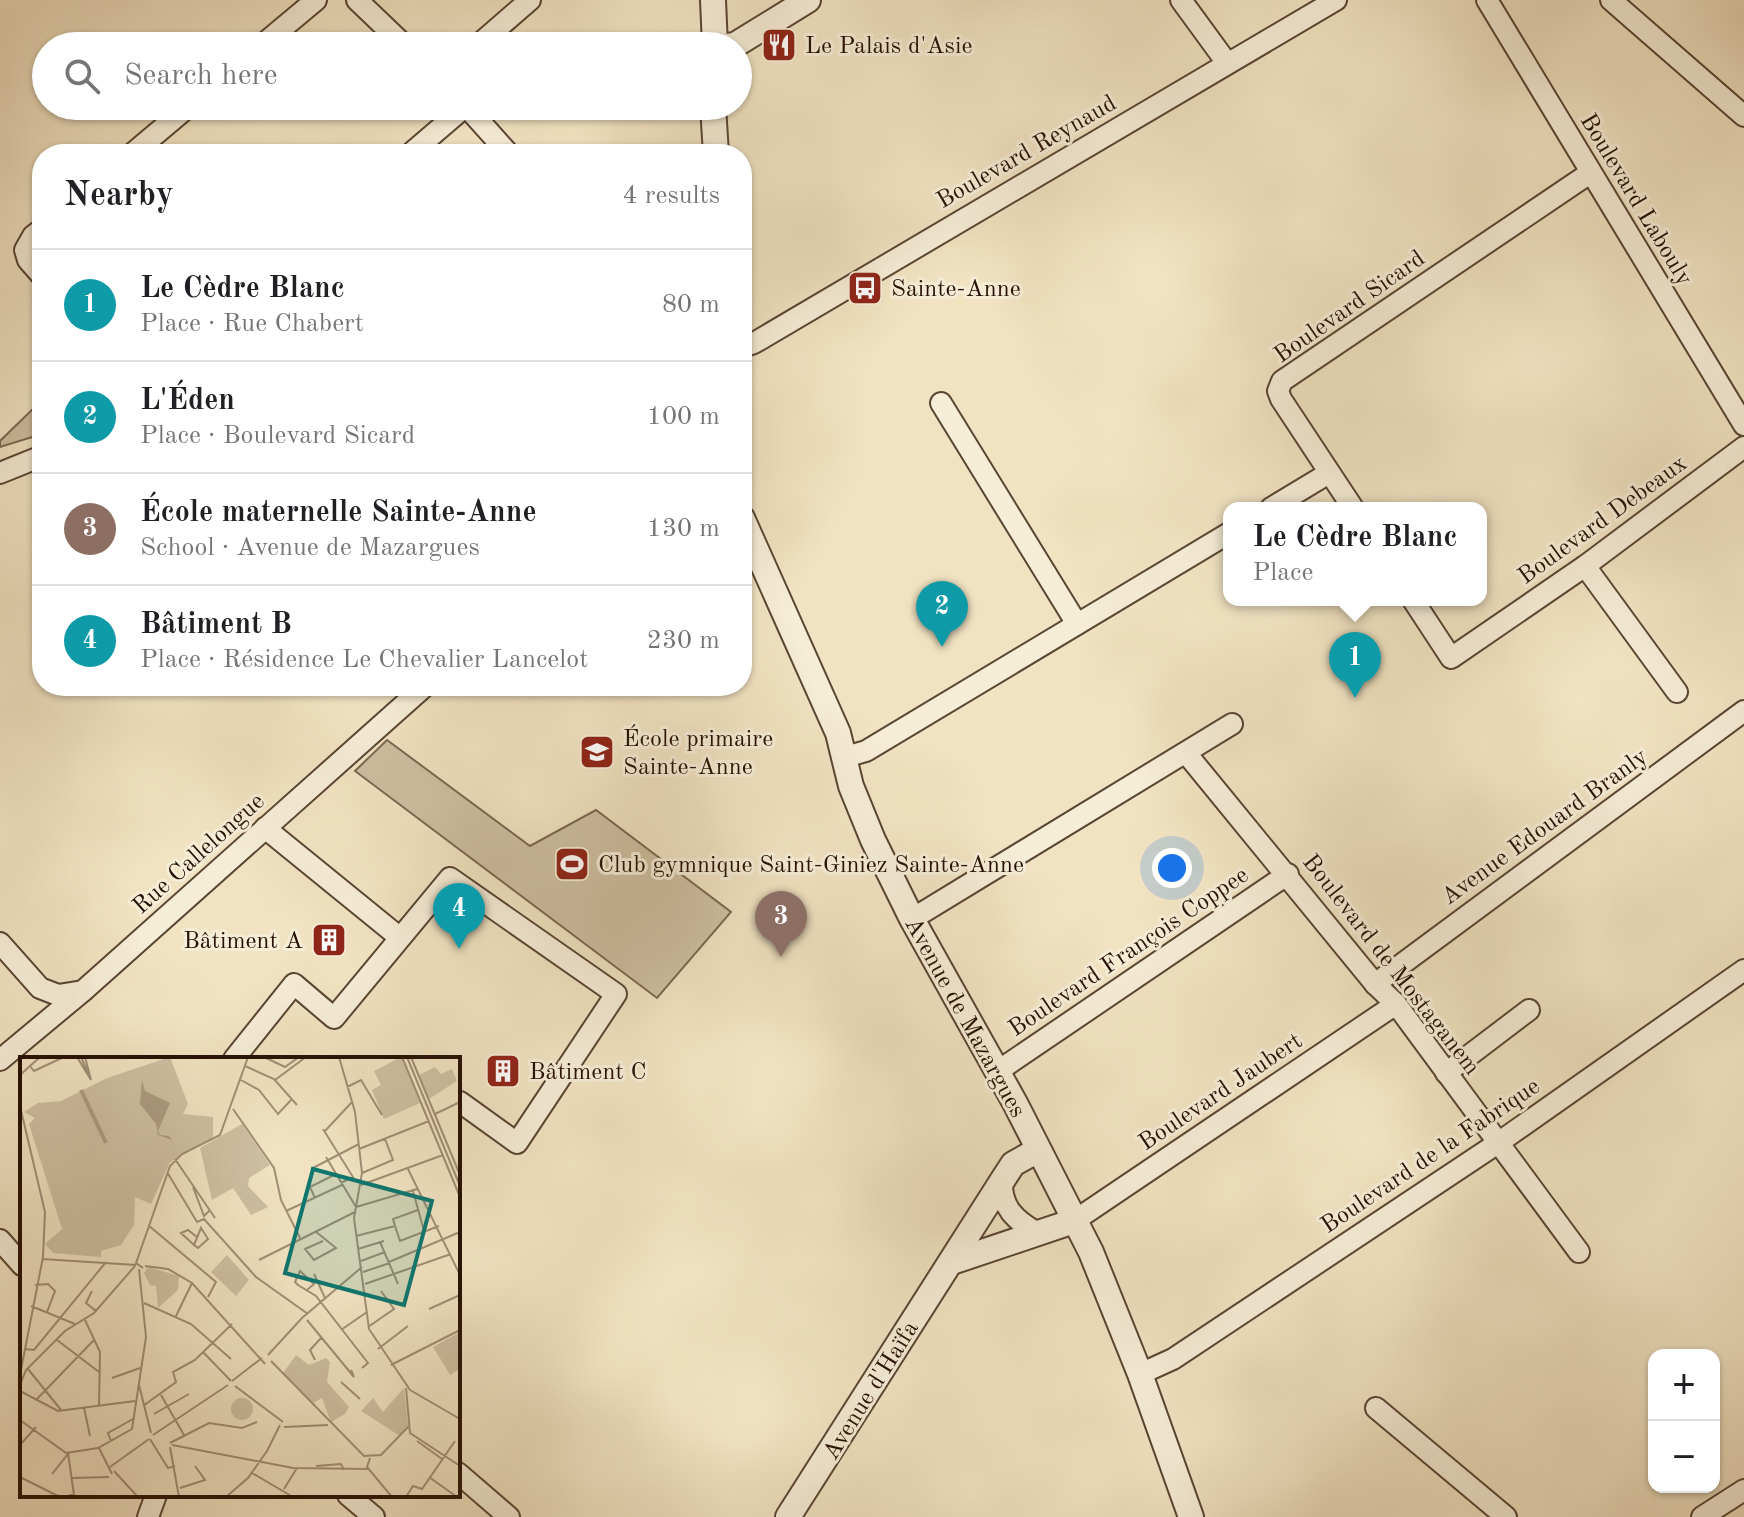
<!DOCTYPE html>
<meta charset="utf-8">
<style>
body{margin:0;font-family:"Old Standard TT",serif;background:#f2f2f2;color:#202124}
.controls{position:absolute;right:24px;bottom:24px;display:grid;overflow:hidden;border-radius:16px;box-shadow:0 2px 6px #0004}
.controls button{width:72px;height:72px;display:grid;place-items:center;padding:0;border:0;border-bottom:2px solid #e0e0e0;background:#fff;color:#202124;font:40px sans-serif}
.you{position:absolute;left:1172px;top:868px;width:28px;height:28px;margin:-20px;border:6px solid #fff;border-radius:50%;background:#1a73e8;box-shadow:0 0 0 12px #1a73e833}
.badge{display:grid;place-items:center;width:52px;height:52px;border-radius:50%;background:#8f2418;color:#fff;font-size:26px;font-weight:700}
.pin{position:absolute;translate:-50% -66px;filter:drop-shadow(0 2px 4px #0008)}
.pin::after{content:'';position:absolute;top:42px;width:28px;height:24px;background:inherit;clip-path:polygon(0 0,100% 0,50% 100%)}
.popup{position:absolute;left:1223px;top:502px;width:264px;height:104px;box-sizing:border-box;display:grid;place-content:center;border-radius:16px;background:#fff;filter:drop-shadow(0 2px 6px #0005);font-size:26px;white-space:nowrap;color:#757577}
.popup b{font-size:30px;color:#202124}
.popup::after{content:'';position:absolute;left:50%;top:100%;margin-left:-16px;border:16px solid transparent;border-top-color:#fff}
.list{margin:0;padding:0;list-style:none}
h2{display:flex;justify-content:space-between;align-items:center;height:104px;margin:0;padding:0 32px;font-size:34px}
h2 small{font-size:26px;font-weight:400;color:#757577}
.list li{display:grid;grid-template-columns:52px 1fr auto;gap:24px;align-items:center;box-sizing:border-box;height:112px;padding:0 32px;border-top:2px solid #e0e0e0}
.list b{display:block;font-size:30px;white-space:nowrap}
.list p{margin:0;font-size:26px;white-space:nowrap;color:#757577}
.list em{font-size:26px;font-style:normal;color:#757577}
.icon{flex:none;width:44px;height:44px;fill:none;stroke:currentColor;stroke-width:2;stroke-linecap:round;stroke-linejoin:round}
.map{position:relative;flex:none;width:1744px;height:1517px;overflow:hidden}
.search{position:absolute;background:#fff;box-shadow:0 2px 6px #0004;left:32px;top:32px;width:720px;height:88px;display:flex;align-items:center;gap:20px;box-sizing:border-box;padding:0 28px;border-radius:44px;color:#757577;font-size:30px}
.panel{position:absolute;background:#fff;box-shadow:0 2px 6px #0004;left:32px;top:144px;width:720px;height:552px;border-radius:32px}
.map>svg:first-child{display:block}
.green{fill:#cebfa2;stroke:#7a6852;stroke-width:2}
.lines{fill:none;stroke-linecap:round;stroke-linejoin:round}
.minor-casing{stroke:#594533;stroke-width:24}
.tertiary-casing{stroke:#594533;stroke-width:28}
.minor{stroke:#f6edd7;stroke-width:20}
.tertiary{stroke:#f6edd7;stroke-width:24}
.labels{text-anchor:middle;stroke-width:6;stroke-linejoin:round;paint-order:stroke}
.poi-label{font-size:24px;fill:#261003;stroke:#f6edd7;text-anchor:start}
.street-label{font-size:24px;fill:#261003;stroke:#f6edd7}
.inset-river{fill:none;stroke:#ac9b81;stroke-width:4}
.inset-road{fill:none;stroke:#a08f76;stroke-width:2}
.view{fill:#0f766e;fill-opacity:0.15;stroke:#0f766e;stroke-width:4}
.inset-edge{fill:none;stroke:#261003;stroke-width:4}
</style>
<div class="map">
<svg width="1744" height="1517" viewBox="0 0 1744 1517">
<rect width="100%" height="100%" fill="#f1e3c2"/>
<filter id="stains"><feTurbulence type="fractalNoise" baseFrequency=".0025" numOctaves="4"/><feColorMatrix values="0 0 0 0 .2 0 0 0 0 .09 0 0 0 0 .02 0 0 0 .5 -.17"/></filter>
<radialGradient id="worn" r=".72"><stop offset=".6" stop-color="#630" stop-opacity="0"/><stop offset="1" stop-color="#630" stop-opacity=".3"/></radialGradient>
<g class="green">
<polygon points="42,400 42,434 0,447 0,441"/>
<polygon points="387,740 530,846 596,810 731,912 657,998 355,771"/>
</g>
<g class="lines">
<g class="minor-casing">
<g id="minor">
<polyline points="357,0 405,46"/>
<polyline points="1181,0 1227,63"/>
<polyline points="1487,0 1744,425"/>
<polyline points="1611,0 1744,116"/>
<polyline points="261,46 316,0"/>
<polyline points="477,46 530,0"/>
<polyline points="466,106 509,154"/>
<polyline points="132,154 189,106"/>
<polyline points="410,154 466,106"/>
<polyline points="42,229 33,236 25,250 28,260 42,276"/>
<polyline points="742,347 754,343 1336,0"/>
<polyline points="941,403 1077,624"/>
<polyline points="0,473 42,456"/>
<polyline points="1271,508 1329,473"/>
<polyline points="1353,508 1281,399 1278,391 1282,381 1590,173"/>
<polyline points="1585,566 1677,692"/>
<polyline points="1413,600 1451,658 1585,566 1744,447"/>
<polyline points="1186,753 1375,984 1396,1004 1579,1252"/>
<polyline points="845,757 866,751 1229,533"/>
<polyline points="265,828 399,937"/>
<polyline points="912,919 1232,724"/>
<polyline points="0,943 40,988 58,995 83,991"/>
<polyline points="1375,984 1744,711"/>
<polyline points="234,1059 294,984 334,1018 450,878 616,994 517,1143 460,1102 458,1104"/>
<polyline points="0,1060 83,991 425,686"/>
<polyline points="998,1071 1288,874"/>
<polyline points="1446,1073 1529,1010"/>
<path d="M1002,1181C1001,1207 1015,1220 1036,1232"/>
<polyline points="1074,1221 1396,1004"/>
<polyline points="0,1240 22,1265"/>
<polyline points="1140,1374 1173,1359 1498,1143 1744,970"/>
<polyline points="1376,1408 1506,1517"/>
<polyline points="458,1473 509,1517"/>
<polyline points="348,1495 374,1517"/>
<polyline points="148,1517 156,1495"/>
<polyline points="1702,1517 1744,1490"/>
</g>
</g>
<g class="tertiary-casing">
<g id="tertiary">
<polyline points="713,0 715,46"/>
<polyline points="727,46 735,45 808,0"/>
<polyline points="713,106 716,154"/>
<polyline points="742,518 838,733 851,786 873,840 912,919 1015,1103 1091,1252 1140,1374 1191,1517"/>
<polyline points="952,1262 1074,1221"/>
<polyline points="788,1517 1002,1181 1013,1164 1038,1150"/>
</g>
</g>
<use href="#minor" class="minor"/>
<use href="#tertiary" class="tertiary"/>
</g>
<defs>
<g id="restaurant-square" transform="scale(1.8)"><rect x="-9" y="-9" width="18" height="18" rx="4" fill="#8f2418" stroke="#f6edd7"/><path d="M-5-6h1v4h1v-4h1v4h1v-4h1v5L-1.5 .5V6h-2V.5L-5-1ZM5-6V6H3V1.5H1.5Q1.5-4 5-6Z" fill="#fff"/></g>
<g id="bus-square" transform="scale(1.8)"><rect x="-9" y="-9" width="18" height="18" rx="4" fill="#8f2418" stroke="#f6edd7"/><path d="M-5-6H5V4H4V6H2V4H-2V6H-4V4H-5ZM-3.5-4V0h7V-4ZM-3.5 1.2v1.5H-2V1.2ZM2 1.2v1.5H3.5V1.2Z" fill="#fff"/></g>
<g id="school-square" transform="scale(1.8)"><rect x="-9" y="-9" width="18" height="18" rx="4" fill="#8f2418" stroke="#f6edd7"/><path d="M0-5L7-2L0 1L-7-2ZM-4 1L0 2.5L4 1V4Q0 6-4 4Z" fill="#fff"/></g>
<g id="stadium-square" transform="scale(1.8)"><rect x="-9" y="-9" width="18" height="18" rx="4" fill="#8f2418" stroke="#f6edd7"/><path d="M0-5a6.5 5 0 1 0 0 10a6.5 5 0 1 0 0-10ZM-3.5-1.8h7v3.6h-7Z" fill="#fff"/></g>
<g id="building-square" transform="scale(1.8)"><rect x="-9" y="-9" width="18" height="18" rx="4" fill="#8f2418" stroke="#f6edd7"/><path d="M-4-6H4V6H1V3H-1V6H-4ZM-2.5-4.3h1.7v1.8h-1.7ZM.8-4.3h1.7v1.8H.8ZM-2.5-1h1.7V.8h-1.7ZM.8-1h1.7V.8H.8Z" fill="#fff"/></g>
</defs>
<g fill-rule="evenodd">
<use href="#restaurant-square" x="779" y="45"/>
<use href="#bus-square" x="865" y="288"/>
<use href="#school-square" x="597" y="752"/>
<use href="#stadium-square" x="572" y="864"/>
<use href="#building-square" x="329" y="940"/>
<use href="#building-square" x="503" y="1071"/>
</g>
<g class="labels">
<g class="poi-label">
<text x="805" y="53">Le Palais d'Asie</text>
<text x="891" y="296">Sainte-Anne</text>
<text x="623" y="746">École primaire<tspan x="623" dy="28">Sainte-Anne</tspan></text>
<text x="598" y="872">Club gymnique Saint-Giniez Sainte-Anne</text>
<text x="303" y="948" text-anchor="end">Bâtiment A</text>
<text x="529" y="1079">Bâtiment C</text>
</g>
<g class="street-label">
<text transform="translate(1026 151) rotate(-30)" y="8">Boulevard Reynaud</text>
<text transform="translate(1637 199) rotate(59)" y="8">Boulevard Labouly</text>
<text transform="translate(1349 306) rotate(-35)" y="8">Boulevard Sicard</text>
<text transform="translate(1602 519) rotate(-36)" y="8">Boulevard Debeaux</text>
<text transform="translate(1544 826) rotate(-36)" y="8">Avenue Edouard Branly</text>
<text transform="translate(198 853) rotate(-42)" y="8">Rue Callelongue</text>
<text transform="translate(1128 951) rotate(-34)" y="8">Boulevard François Coppee</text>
<text transform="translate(1392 964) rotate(52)" y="8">Boulevard de Mostaganem</text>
<text transform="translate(966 1017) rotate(61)" y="8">Avenue de Mazargues</text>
<text transform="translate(1220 1091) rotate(-34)" y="8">Boulevard Jaubert</text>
<text transform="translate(1430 1155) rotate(-34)" y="8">Boulevard de la Fabrique</text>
<text transform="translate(870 1390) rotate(-58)" y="8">Avenue d'Haïfa</text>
</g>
</g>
<g transform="translate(20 1057)">
<rect width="440" height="440" fill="#f1e3c2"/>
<path d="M150,0L168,47L163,57L193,60V82L150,105L131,147L115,140L114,168L101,188L81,194V200L33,196L25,187L42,172L9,67L15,61L4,55L18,46L41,44L87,21ZM381,0L400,46L364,62L352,33L361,28L354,14ZM415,10L421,17L432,12L437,24L409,42L399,18ZM222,67L250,108L229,121L228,129L248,150L231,158L213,131L192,143L180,91ZM207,198L229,223L216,239L191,215ZM128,210L159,219L158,233L138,251L136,229L130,228L124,216ZM440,275V312L430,318L413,290ZM276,298L289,308L306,301L310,305L307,325L329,350L325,357L311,365L302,341L293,346L263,316ZM384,331L388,368L380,379L341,354L353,341L363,355ZM211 352a11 11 0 1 1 22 0a11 11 0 1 1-22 0Z" fill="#cebfa2"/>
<path d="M122,23L125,34L150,46L138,74L140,78L149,79L152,83L138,78L136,67L120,47Z" fill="#ac9b81"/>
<path class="inset-river" d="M61,33L86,86"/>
<path class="inset-road" d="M57,0L71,23M61,0L71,23L65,0M244,0L265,10L279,0M319,0L335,55L342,116L334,161L349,272L390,333M382,0L440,140M387,0L440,129M391,0L440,118M10,9L14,14L44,0M225,9L254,22L277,48M0,18L20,0M221,23L239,33L258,57L271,43M255,23L286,0M327,30L341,23L362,58M0,49L25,155L23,200L0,318M213,52L254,111L261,143L280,181M415,57L440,45M303,72L333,120L321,126M305,74L332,45M339,92L409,64M306,100L336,150M155,102L195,161M291,112L339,87M388,112L440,218M147,115L177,165L184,162L236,220L288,257M342,116L373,103L365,82M341,128L423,98M173,130L184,159L190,153M393,134L404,174M295,141L290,130L316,117M336,150L397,132M266,154L322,128M128,168L196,225L188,240M375,169L380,184L419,169M375,169L373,162L398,153M295,174L316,191L294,203L285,192L303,184M336,179L375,169M360,185L378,227M174,188L178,191L188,182L181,171L174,188L161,176L168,173L177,180M338,192L364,184M22,202L116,208M239,203L335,155M341,204L365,195M369,205L440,175M125,209L148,212L172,226L245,307M123,211L116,206L150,109L162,97L200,78L228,0M343,215L370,206M294,217L305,241M345,227L431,197M15,228L28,227L35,234L27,255M287,233L294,227L280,214L275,225L278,228L296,239L348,306L342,311M72,234L66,246L76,254M124,246L171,267L211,302M11,249L55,267M409,252L440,238M156,259L172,226M65,263L80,295L79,349M287,263L334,320L331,313M348,270L374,252L361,234M321,273L347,255M37,283L79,315M5,292L14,293L86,205M358,292L388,269M183,295L211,324M248,298L282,261L342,210M295,303L290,293L302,280M251,304L344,399L361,398L390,368M371,308L440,273M8,312L41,353M92,321L120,311M212,324L242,301M321,325L340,342M0,328L6,313L45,274L74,256L115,209M119,328L131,376M215,329L263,365M386,331L390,376L440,409M390,333L440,362M0,334L38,354L115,344M141,338L164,378M16,343L74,283M123,349L156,325L153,315L175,303L212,267M64,351L70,379M134,357L169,337M0,363L46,396L78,391L112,372M264,370L308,368M112,372L126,280L119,212M133,378L208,328M130,382L148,411L155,409M91,384L88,376L113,362M397,384L422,402M150,386L189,366L222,371L237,365M0,388L16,370M152,388L273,411L349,412M150,390L159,440M79,391L92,417M48,396L54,438H49M246,396L260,368M350,401L347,410L372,440M296,409L321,407L324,413M90,410L129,382M94,414L118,440M232,416L273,440M32,417L48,397M0,420L40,440M409,420L437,440M52,421L89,420M160,431L185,423L175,409M264,432L277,411M206,440L228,421L247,394M386,440L393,429L402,432L435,384"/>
<path class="view" d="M293,112L412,144L384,248L265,216Z"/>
<rect width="440" height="440" class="inset-edge"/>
</g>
<rect width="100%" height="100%" filter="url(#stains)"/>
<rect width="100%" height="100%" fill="url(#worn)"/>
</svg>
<div class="controls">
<button>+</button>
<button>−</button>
</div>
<div class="you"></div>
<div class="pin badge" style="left:1355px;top:698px;background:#0f9aa8">1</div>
<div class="popup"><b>Le Cèdre Blanc</b>Place</div>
<div class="pin badge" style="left:942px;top:647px;background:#0f9aa8">2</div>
<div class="pin badge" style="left:781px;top:957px;background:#8d6e63">3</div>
<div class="pin badge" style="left:459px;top:949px;background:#0f9aa8">4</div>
<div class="search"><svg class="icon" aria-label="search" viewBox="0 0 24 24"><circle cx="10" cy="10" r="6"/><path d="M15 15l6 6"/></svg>Search here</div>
<section class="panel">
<h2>Nearby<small>4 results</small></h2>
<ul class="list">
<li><span class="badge" style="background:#0f9aa8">1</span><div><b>Le Cèdre Blanc</b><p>Place · Rue Chabert</p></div><em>80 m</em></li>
<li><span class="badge" style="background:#0f9aa8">2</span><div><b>L'Éden</b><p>Place · Boulevard Sicard</p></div><em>100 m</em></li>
<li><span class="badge" style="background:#8d6e63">3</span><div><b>École maternelle Sainte-Anne</b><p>School · Avenue de Mazargues</p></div><em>130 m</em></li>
<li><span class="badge" style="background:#0f9aa8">4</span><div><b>Bâtiment B</b><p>Place · Résidence Le Chevalier Lancelot</p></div><em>230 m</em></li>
</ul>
</section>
</div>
